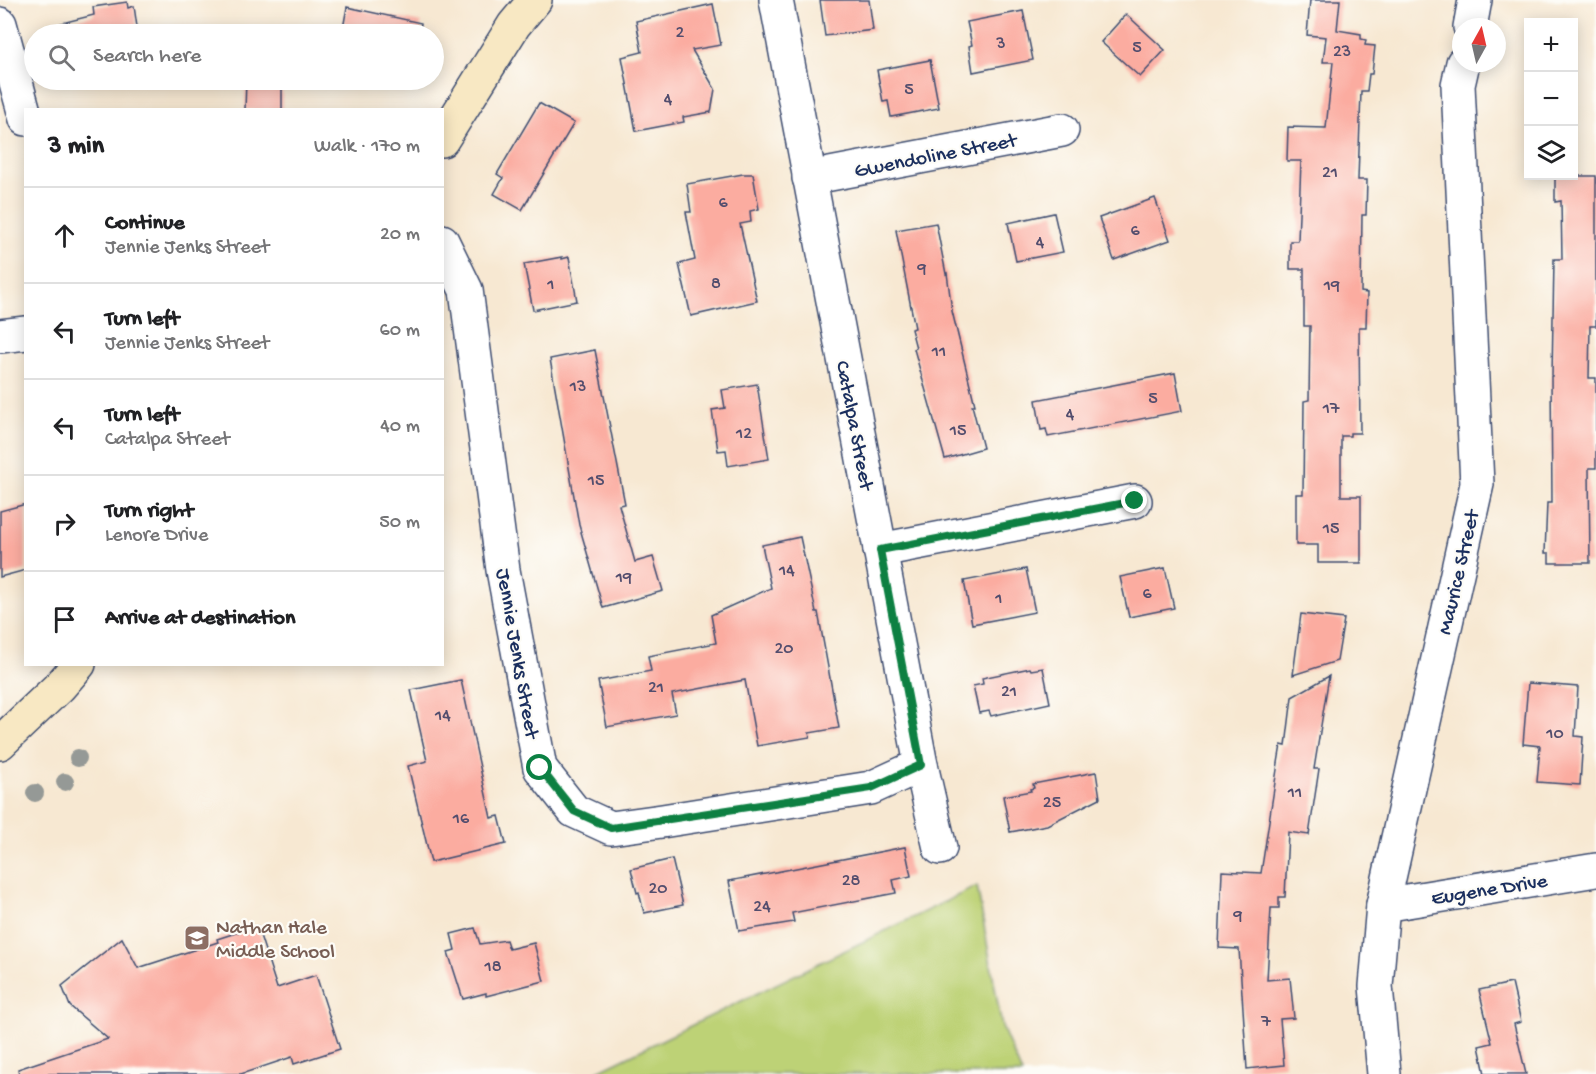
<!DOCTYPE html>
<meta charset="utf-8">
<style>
body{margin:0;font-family:"Gochi Hand",sans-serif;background:#f6f6f6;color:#202124}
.controls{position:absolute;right:18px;top:18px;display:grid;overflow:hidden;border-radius:0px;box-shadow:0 3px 15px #0003}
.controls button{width:54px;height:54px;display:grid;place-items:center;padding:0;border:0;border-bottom:2px solid #e0e0e0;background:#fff;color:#202124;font:30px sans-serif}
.compass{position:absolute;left:1452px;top:18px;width:54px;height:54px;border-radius:50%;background:#fff;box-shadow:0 3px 15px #0003;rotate:8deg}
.stop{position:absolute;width:18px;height:18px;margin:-14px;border:4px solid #0b8043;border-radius:50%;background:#fff}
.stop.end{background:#0b8043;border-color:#fff;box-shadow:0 2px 6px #0008}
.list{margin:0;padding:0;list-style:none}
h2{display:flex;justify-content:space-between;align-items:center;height:78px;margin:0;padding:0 24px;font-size:26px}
h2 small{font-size:20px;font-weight:400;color:#757577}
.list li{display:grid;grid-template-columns:39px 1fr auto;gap:18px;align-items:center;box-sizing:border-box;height:96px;padding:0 24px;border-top:2px solid #e0e0e0}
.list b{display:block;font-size:22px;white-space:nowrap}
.list p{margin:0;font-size:20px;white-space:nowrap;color:#757577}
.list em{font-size:20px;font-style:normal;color:#757577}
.icon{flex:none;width:33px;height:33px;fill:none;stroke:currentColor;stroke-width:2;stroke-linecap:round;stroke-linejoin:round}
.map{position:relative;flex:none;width:1596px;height:1074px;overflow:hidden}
.search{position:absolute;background:#fff;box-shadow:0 3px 15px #0003;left:24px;top:24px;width:420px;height:66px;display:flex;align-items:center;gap:15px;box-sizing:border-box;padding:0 21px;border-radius:33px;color:#757577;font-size:22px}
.panel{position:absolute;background:#fff;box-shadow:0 3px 15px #0003;left:24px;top:108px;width:420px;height:558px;border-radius:0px}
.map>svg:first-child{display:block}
.green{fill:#bdd276;stroke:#6c806a;stroke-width:1.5}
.building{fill:#fbaca0}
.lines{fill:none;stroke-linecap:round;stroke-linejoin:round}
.street-casing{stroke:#3c4b6f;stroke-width:36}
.secondary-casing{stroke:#3c4b6f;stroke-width:36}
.street{stroke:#fff;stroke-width:33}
.secondary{stroke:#f8e8c3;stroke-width:33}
.tree{fill:#959996}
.route{stroke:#0b8043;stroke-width:8}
.labels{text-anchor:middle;stroke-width:4.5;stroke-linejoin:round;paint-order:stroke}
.number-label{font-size:18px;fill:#534e6e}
.street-label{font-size:21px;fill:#1b2f5e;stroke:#fdfcf7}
.education-label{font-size:21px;fill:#785e54;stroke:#fdfcf7;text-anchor:start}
</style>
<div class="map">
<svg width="1596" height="1074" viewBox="0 0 1596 1074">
<rect width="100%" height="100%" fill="#fdfcf7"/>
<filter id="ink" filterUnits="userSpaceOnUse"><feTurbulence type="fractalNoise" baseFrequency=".0167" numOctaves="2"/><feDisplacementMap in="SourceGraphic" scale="12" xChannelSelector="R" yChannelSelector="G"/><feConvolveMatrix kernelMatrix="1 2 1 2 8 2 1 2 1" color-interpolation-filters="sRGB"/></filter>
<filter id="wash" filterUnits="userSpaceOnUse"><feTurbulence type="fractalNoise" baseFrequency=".008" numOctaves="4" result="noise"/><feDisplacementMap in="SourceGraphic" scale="24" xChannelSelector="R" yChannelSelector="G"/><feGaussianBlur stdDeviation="1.35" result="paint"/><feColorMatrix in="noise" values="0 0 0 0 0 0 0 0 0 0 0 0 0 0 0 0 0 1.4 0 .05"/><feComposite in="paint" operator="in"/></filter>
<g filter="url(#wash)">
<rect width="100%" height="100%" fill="#f7e8d2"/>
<polygon class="green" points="977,886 1002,1027 1022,1074 592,1074"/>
<g id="blocks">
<g class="building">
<polygon points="820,0 869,0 873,30 825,36"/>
<polygon points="1310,0 1340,0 1337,30 1361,34 1361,39 1366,40 1365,45 1375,46 1372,74 1369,74 1367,91 1361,91 1358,180 1367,180 1366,215 1362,215 1361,292 1367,293 1366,327 1359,327 1360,433 1350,433 1350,436 1341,436 1341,496 1361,496 1361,563 1318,563 1318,545 1296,545 1296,494 1303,494 1304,401 1309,400 1310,326 1304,326 1304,269 1290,269 1290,241 1298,241 1301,161 1287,161 1288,127 1326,128 1333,62 1323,62 1326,37 1307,35"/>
<polygon points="127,2 128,8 134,6 138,34 59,34 58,24 94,15 93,7"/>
<polygon points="713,4 721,45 692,50 715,89 711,112 683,117 684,122 636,131 622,57 642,52 636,21"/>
<polygon points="347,7 421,23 420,34 342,34"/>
<polygon points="1023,11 1033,60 973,72 969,46 972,45 967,22"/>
<polygon points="1126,14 1165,50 1140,77 1101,42"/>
<polygon points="930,60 939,108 891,117 888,101 883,102 877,70"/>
<polygon points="246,80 282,80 282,110 245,110"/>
<polygon points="539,103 574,123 522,210 494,194 503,178 497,174"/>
<polygon points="743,174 753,174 759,209 750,211 751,222 740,224 757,301 691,316 679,264 695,260 686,212 691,212 687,184"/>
<polygon points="1555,176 1596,176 1596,326 1590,326 1589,378 1596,378 1596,468 1589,468 1590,563 1549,563 1549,553 1545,553 1547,503 1552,503 1551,376 1552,376 1554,259 1562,259 1561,201 1555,202"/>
<polygon points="1155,198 1170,240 1114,260 1099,218"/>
<polygon points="1054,213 1063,252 1016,261 1008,223"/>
<polygon points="936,223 946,274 947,273 952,311 975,405 972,405 983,448 945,459 914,349 916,348 911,329 915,328 896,230"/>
<polygon points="562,257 562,259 569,257 577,301 533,310 524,264"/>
<polygon points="595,350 625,504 619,505 635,562 653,557 663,591 603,608 579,525 550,359"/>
<polygon points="1175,373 1182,411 1048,437 1046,429 1041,430 1036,400"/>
<polygon points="757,384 769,459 728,466 726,450 718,451 712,410 725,408 722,390"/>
<polygon points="26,504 26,570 0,577 0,511"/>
<polygon points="800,537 816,612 818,612 839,728 809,733 810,737 757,746 745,680 672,694 676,714 607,727 598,681 651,671 648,656 716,643 711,615 771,588 762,545"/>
<polygon points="1165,568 1174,608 1129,617 1120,577"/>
<polygon points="1026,569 1035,612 972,624 964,581"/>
<polygon points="1301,614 1344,619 1337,661 1293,675"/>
<polygon points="1030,668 1031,670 1043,668 1050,703 991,716 989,711 979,713 973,686 983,684 982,678"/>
<polygon points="1329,676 1314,769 1319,769 1309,835 1288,832 1285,897 1279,897 1279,908 1271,908 1267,980 1290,978 1294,1018 1280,1019 1284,1065 1247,1069 1239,949 1219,948 1222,871 1261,873 1278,763 1281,745 1286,746 1292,697"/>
<polygon points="461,680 491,818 499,816 506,844 431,862 408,766 427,761 411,690"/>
<polygon points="1528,683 1578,687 1575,736 1583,737 1580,785 1537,782 1540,746 1523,744"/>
<polygon points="1096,772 1100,798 1047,825 1010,832 1003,796 1031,791 1030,789 1034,788 1033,784"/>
<polygon points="905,847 911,876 893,880 896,893 792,913 794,922 739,931 729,881"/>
<polygon points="672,859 683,905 644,913 639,892 637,893 631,869"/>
<polygon points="257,926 277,988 316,975 340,1049 294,1064 292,1057 241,1074 19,1074 18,1069 108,1039 70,1006 62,986 122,938 138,968 218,942 217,939"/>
<polygon points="475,928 480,944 506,940 509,949 534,943 544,981 486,996 486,993 463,999 448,952 455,950 451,934"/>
<polygon points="1512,983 1521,1022 1514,1024 1526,1074 1485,1074 1479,1046 1492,1043 1479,990"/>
</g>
</g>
</g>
<g filter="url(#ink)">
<use href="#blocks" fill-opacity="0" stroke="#3c4b6f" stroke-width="1.5"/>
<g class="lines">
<g class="street-casing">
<g id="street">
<polyline points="776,0 921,765 940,848"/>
<polyline points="0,24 26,119"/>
<polyline points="1470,27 1475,0"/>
<polyline points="809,178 1062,130"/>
<polyline points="442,241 466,290 503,570 540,768 574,811 611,828 662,821 871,788 921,765"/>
<polyline points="0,336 26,333"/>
<polyline points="880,550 1135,501"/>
<polyline points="1383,905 1596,870"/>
<polyline points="1384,1074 1376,986 1383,905 1477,484 1458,85 1463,63"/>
</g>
</g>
<g class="secondary-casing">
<g id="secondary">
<polyline points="442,140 514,25 535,0"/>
<polyline points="0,743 60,686 79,664"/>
</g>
</g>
<use href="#street" class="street"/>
<use href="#secondary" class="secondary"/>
</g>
<g class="tree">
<circle cx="78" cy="758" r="9"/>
<circle cx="65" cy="782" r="9"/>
<circle cx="35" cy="793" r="9"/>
</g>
</g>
<g class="lines" filter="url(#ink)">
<polyline class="route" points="540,768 574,811 611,828 871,788 921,765 880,550 1135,501"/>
</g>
<defs>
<g id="school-square" transform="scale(1.35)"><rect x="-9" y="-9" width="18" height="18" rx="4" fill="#8d6e63" stroke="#fdfcf7"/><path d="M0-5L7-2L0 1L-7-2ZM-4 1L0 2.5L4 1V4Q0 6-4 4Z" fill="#fff"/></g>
</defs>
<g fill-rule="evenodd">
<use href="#school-square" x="197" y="938"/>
</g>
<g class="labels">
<g class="number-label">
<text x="680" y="37">2</text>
<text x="1001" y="48">3</text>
<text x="1137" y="52">5</text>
<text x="1342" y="56">23</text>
<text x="909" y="94">5</text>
<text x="668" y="104">4</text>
<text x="1330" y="177">21</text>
<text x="723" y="207">6</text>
<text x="1135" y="235">6</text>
<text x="1040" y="247">4</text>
<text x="922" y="273">9</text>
<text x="716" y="288">8</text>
<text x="551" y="289">1</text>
<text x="1332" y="290">19</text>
<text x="939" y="356">11</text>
<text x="578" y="391">13</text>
<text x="1153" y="403">5</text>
<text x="1331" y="413">17</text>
<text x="1070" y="419">4</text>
<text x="958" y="435">15</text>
<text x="744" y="438">12</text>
<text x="596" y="485">15</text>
<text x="1331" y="533">15</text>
<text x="787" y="575">14</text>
<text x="624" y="582">19</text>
<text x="1147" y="598">6</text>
<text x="999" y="603">1</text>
<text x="784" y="653">20</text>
<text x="656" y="692">21</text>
<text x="1009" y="696">21</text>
<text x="443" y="720">14</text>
<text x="1555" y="738">10</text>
<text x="1295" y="797">11</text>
<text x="1052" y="807">25</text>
<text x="461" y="823">16</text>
<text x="851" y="885">28</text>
<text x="658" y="893">20</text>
<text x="762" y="911">24</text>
<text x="1238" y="920">9</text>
<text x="493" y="971">18</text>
<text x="1266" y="1026">7</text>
</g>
<g class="street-label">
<text transform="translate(935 154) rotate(-11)" y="7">Gwendoline Street</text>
<text transform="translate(856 425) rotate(79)" y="7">Catalpa Street</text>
<text transform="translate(1457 572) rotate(-77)" y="7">Maurice Street</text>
<text transform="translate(519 653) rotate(80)" y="7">Jennie Jenks Street</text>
<text transform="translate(1489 888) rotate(-9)" y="7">Eugene Drive</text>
</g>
<g class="education-label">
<text x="216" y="933">Nathan Hale<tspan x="216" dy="24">Middle School</tspan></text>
</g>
</g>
</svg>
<div class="controls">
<button>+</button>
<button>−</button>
<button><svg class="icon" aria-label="layers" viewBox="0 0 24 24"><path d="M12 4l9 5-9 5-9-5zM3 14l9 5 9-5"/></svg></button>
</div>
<svg class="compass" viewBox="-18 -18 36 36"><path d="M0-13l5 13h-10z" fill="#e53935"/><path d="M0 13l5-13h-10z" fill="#757577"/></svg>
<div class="stop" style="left:540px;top:768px"></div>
<div class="stop end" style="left:1135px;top:501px"></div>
<div class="search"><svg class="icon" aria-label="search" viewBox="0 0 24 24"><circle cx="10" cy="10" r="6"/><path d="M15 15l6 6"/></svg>Search here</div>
<section class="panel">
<h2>3 min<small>Walk · 170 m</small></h2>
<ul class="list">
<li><svg class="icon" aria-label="ahead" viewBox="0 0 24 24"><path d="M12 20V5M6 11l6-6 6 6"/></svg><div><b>Continue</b><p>Jennie Jenks Street</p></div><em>20 m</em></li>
<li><svg class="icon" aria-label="left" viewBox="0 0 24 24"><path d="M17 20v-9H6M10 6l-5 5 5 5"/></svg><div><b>Turn left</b><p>Jennie Jenks Street</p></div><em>60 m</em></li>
<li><svg class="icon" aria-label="left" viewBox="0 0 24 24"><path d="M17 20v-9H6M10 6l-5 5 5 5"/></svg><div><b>Turn left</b><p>Catalpa Street</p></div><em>40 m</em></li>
<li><svg class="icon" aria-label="right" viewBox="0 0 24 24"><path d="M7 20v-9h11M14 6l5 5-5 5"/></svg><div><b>Turn right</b><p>Lenore Drive</p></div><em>50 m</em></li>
<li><svg class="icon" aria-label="arrive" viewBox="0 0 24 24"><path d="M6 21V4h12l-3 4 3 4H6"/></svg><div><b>Arrive at destination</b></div></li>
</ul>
</section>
</div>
